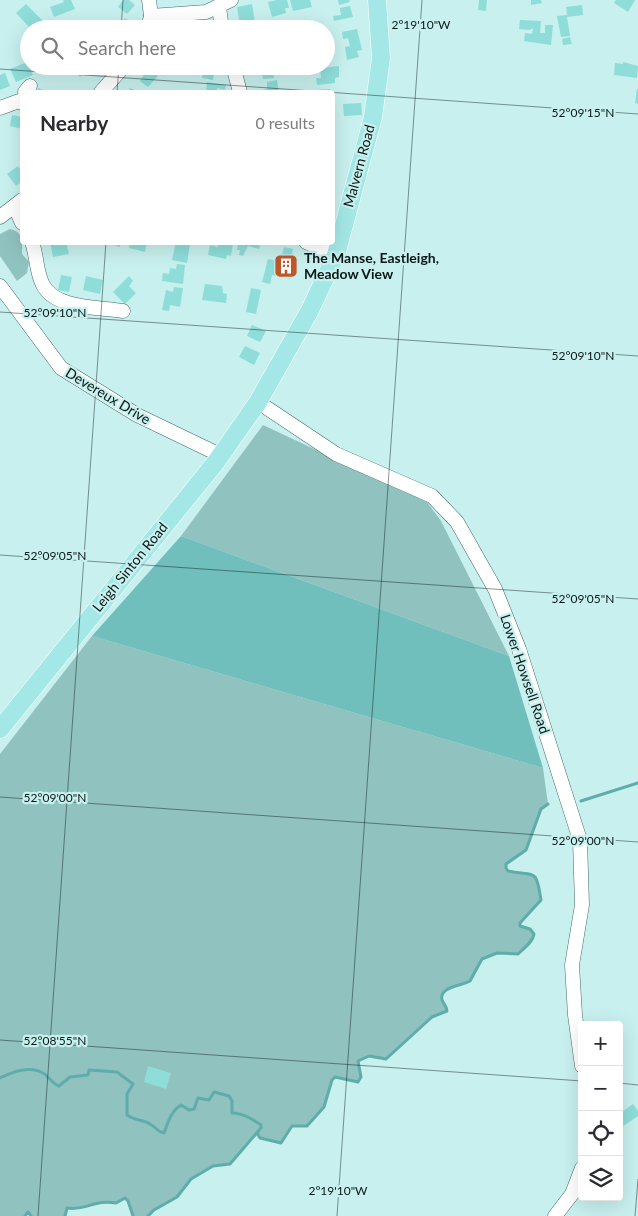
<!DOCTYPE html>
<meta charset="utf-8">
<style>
body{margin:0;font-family:Lato,sans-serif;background:#f2f2f3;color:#2b2b33}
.controls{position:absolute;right:15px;bottom:15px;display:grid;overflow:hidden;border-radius:5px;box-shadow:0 5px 20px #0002}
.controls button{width:45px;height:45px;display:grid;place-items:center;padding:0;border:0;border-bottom:1px solid #e1e1e2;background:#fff;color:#2b2b33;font:25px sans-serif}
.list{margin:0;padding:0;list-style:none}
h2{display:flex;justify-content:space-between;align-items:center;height:65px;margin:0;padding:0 20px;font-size:21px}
h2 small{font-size:16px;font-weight:400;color:#7c7c81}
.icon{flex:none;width:28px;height:28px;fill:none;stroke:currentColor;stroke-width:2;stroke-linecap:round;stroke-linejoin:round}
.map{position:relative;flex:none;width:638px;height:1216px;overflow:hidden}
.search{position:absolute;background:#fff;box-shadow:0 5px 20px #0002;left:20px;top:20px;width:315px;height:55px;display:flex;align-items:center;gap:12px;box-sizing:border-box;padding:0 18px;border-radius:28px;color:#7c7c81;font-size:19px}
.panel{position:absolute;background:#fff;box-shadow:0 5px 20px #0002;left:20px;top:90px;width:315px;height:155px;border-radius:5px}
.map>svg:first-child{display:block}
.green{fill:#90c2c0}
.forest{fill:#70bfbc}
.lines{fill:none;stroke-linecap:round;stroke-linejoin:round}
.stream{stroke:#5fadaa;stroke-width:3}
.building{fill:#8eddd9}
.minor-casing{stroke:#456a68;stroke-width:15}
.major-casing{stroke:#fff;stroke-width:19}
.minor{stroke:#fff;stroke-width:14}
.major{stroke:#a3e8e6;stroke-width:18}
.ticks{fill:none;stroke:#091817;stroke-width:1;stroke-opacity:0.45}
.labels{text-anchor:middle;stroke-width:4.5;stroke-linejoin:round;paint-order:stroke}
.street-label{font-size:14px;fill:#091817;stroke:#c8f0ee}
.poi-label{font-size:14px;font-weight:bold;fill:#091817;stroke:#c8f0ee;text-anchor:start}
.ticks-label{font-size:12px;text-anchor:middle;fill:#091817;stroke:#c8f0ee;stroke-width:4.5;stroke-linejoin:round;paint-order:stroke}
</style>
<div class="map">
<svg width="638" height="1216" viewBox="0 0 638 1216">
<rect width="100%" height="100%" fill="#c8f0ee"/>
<g class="green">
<path d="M10,229C24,232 22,242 22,254L29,262L27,273L17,281L0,256V234Z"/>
<polygon points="263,425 427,502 441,521 509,656 181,536"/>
<path d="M92,636L543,768L548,804L541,809L526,850L507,864L506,868L508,871L534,874L537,877L541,900L520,923V926L530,929L534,934C533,942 524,948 518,954L497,953L482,959L470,981C462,986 439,986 442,1000C444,1005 447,1006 447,1011L432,1017L386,1059L369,1056L358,1061L361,1077L358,1082L335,1077L332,1081L324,1107L307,1126H292L281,1143L260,1138L257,1133L252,1137L230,1164L213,1166L191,1179L177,1197L154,1210L148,1216H133L128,1201L125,1198L116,1203C96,1199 85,1211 67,1208L65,1216H31L28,1212L25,1216H0V754Z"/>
</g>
<polygon class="forest" points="181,536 509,656 543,768 92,636"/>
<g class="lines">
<g class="stream">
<polyline points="581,801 638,783"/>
<path d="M0,1078C12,1072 30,1065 43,1073C49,1077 52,1083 59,1086L70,1077L88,1075L89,1070L117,1072L133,1084L127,1094V1115C136,1121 144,1120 150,1124C156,1127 157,1132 164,1133C168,1122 171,1111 181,1105L189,1110L194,1109L198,1098L209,1100L214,1092L229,1096L232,1101V1113C243,1113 252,1119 261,1125V1128L230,1164L213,1166L191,1179L177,1197L154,1210L148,1216"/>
<path d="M257,1133L260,1138L281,1143L292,1126H307L324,1107L332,1080L335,1077L358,1082L361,1077L358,1061L369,1056L386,1059L432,1017L447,1011C447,1006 444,1005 442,1000C439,986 462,986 470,981L482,959L497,953L518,954C524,948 533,942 534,934L530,929L520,926V923L541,900C536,867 535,877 508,871L506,868V864L526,850L541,809L548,804"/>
<polyline points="25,1216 28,1212 31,1216"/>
<path d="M65,1216L67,1208C86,1211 95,1199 116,1203L125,1198L128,1201L133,1216"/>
</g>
</g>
<g class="building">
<polygon points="63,0 71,0 75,9 54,17 50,7 64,2"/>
<polygon points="123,0 129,0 135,5 127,14 118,7"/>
<polygon points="277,0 287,0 289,8 285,8 286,13 272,17 268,2"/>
<polygon points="290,0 310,0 312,7 293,11"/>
<polygon points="338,0 349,0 350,2 339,5"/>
<polygon points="479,0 487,0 486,11 478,10"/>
<polygon points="531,0 541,0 542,3 531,5"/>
<polygon points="616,0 635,0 628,12 614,3"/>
<polygon points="26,4 43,21 35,29 31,29 16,13"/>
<polygon points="252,4 255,23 240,25 237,7"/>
<polygon points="582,5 583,15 567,17 570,36 561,37 557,16 567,15 566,7"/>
<polygon points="350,6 353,17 334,21 333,16 341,15 340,8"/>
<polygon points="125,18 133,24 129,29 115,29"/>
<polygon points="520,20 541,21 540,33 545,33 545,25 553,25 551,45 524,41 525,33 532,34 533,28 530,30 519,29"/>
<polygon points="357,29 362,50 357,51 359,57 347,60 345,47 350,46 348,38 343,39 342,32"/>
<polygon points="570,37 572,44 563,45 562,39"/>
<polygon points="27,62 33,75 16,82 10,69"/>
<polygon points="623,62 638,66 637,78 614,75 615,63 623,64"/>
<polygon points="70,66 85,66 88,69 80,77"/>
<polygon points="152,66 164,66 159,73 151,68"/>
<polygon points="270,66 272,66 274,78 263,79 262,73 254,74 253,68"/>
<polygon points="339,66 339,77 335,78 335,83 317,85 316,78 321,78 320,68"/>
<polygon points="204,67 223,69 222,74 214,73 213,80 202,78"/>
<polygon points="148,68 158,76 148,87 140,81"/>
<polygon points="5,73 10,86 0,90 0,75"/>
<polygon points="277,80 279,92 259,92 259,90 267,89 267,82"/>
<polygon points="207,82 226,85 225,90 217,88 217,92 206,92"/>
<polygon points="39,88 46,92 36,92"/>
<polygon points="130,88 139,92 128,92"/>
<polygon points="330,89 330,92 316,92 315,90"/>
<polygon points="637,89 638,89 638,104 635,103"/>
<polygon points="361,103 362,115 344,116 343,104"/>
<polygon points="12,115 22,117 22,129 10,126"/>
<polygon points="18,166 22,173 22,181 16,186 7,174"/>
<polygon points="50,242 66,242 69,254 53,257"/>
<polygon points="104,242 121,242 120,247"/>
<polygon points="130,242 147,242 145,252 129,248"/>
<polygon points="176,242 190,244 187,263 172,260"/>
<polygon points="218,242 233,244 231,256 227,255 226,259 208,255 210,245 218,247"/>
<polygon points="238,242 261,242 259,249 248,246 243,256 239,255 240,250 237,250"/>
<polygon points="284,247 293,249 291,257 295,258 290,279 272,275 270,284 262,282 268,259 278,261 277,266 279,266"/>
<polygon points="177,264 185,265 183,284 162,281 163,273 169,274 170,268 176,269"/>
<polygon points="61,275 72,277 69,292 58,290"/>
<polygon points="86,276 103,280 100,294 83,290"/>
<polygon points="129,276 133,281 129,286 136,293 125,304 113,292"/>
<polygon points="205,284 222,286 223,293 227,294 226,303 202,300"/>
<polygon points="174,287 183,288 180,307 170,305 169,311 162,310 166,290 173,292"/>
<polygon points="251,288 261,290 256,314 246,312"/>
<polygon points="252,325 266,331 260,342 247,336"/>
<polygon points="245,346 260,353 254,365 239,357"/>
<polygon points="148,1066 171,1073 166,1089 144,1082"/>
<polygon points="633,1104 638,1111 638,1116 619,1129 619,1114"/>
</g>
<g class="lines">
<g class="minor-casing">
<g id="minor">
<polyline points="219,7 222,29"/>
<polyline points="151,16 206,12 231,0"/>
<polyline points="148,29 151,16 149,0"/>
<polyline points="233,66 240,92"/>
<polyline points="25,92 30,86"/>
<polyline points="101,92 124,66"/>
<polyline points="0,108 19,101 22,103"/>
<polyline points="15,207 22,223"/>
<polyline points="0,217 22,200"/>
<path d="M32,242C37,256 36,272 43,285C55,309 99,307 123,311"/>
<polyline points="306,242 336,255"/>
<polyline points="0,286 61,368 137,415 220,455"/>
<polyline points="258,402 336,454 432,496 457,522 495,589 519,649 580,840 582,905 572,965 575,1015 582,1066"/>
<polyline points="555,1216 572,1194 582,1168"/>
</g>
</g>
<g class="major-casing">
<polyline id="major" points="0,729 216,462 258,402 310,310 336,255 373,117 381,58 377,0"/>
</g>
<use href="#minor" class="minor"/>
<use href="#major" class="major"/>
</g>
<path class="ticks" d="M121,29L123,0M0,69L638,114M117,92L119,66M0,312L638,356M0,555L638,599M0,797L638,842M0,1040L582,1081M619,1083L638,1085M38,1216L106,242M337,1216L422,0M635,1216L638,1179"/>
<defs>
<g id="building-square" transform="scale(1.25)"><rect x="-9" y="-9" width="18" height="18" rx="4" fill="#be582b" stroke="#c8f0ee"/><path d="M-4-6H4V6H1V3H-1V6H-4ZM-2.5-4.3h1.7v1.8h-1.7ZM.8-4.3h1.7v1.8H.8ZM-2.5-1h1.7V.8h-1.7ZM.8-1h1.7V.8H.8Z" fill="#fff"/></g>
</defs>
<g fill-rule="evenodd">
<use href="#building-square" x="286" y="266"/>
</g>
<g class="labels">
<g class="street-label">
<text transform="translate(359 166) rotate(-75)" y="5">Malvern Road</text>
<text transform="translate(108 396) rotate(31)" y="5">Devereux Drive</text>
<text transform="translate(130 567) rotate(-51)" y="5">Leigh Sinton Road</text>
<text transform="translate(525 674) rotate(71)" y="5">Lower Howsell Road</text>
</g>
<g class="poi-label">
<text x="304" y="263">The Manse, Eastleigh,<tspan x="304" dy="16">Meadow View</tspan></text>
</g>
</g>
<g class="ticks-label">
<text x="421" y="29">2°19'10"W</text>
<text x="583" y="117">52°09'15"N</text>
<text x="55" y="317">52°09'10"N</text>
<text x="583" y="360">52°09'10"N</text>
<text x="55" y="560">52°09'05"N</text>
<text x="583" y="603">52°09'05"N</text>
<text x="55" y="802">52°09'00"N</text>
<text x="583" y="845">52°09'00"N</text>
<text x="55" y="1045">52°08'55"N</text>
<text x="338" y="1195">2°19'10"W</text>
</g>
</svg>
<div class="controls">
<button>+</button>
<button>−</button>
<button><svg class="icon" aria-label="locate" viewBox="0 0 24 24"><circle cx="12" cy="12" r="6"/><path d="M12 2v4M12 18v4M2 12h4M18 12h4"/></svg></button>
<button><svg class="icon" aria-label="layers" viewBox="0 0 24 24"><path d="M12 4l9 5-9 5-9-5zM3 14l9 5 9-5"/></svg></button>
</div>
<div class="search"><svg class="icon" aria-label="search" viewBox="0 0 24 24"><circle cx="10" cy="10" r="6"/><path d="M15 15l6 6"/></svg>Search here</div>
<section class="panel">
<h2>Nearby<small>0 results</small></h2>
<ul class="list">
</ul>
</section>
</div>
